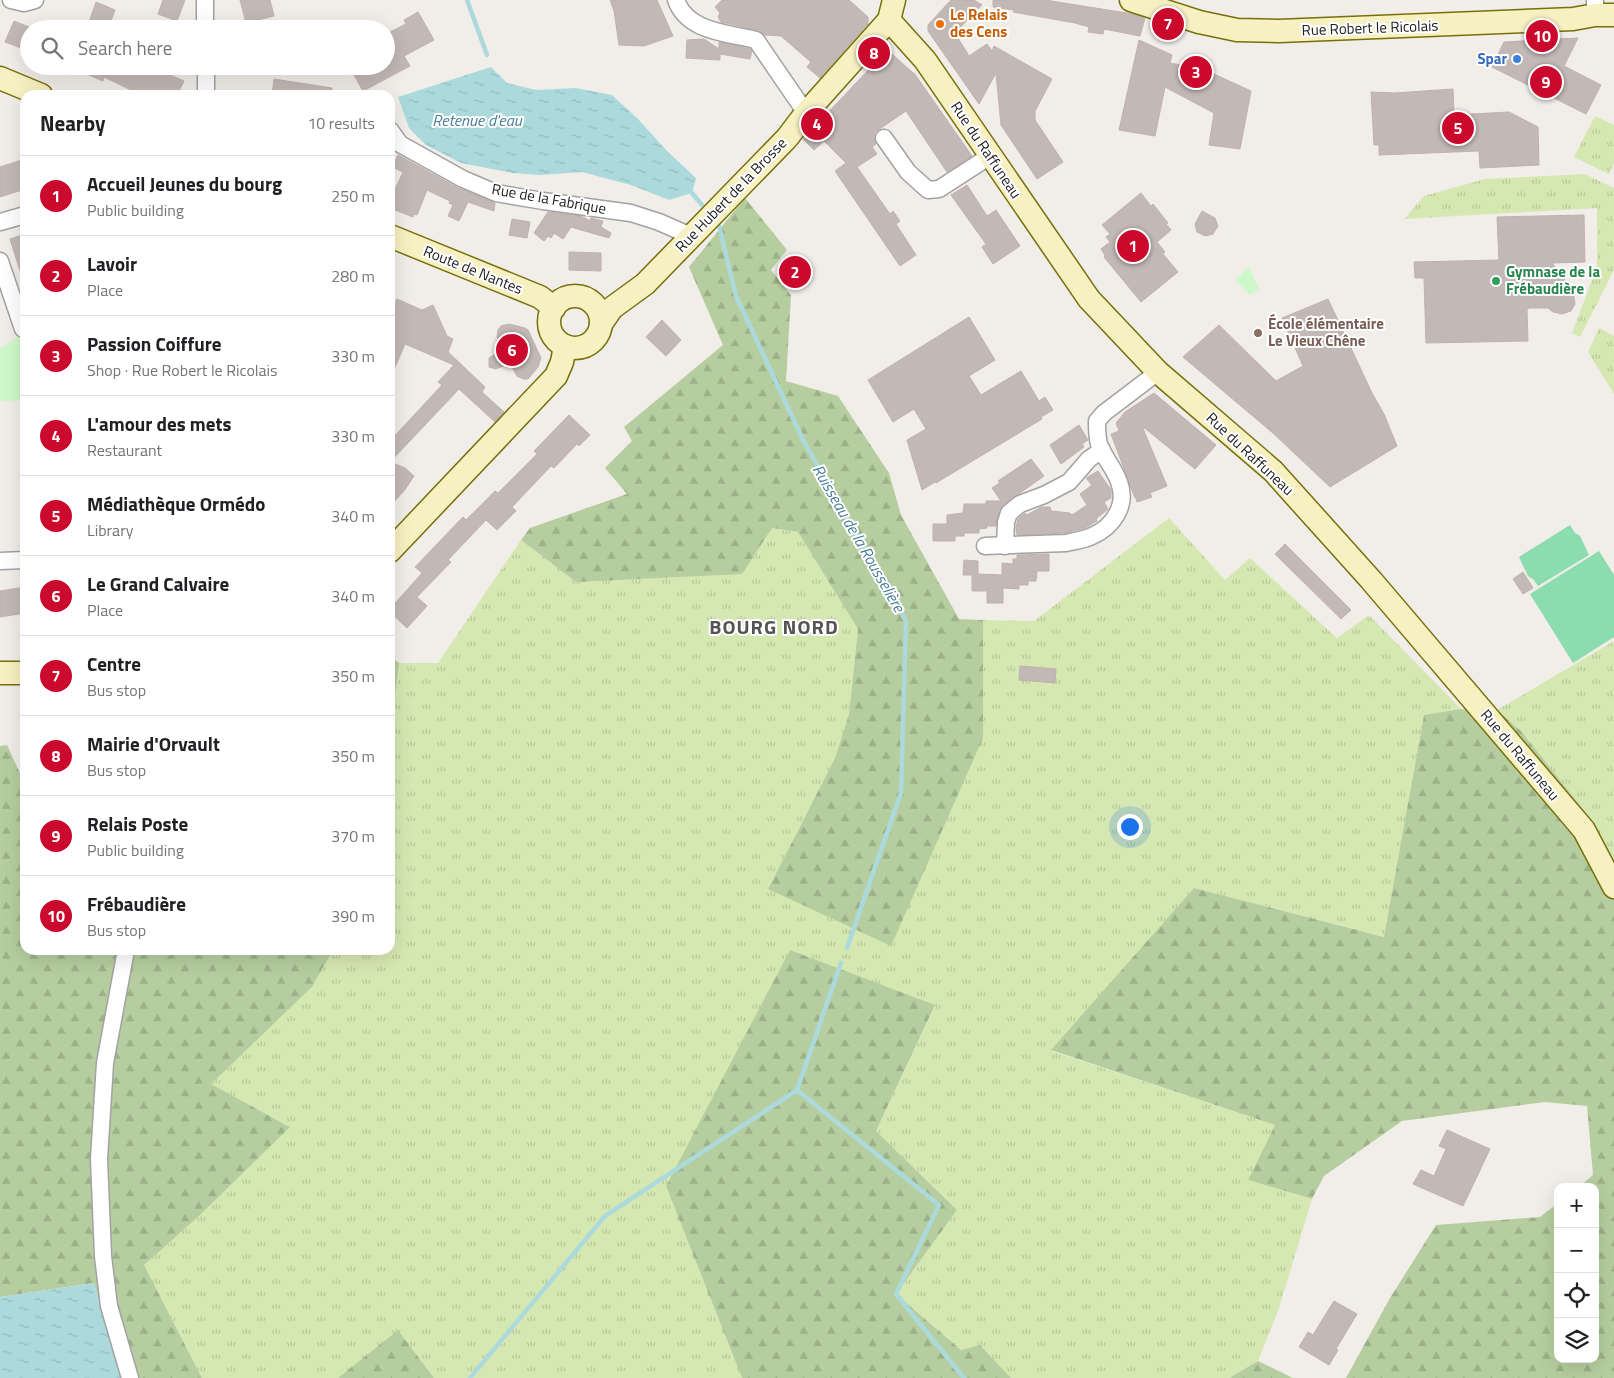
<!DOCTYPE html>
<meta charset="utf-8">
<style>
body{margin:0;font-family:"Titillium Web",sans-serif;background:#f2f2f2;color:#202124}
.controls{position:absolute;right:15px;bottom:15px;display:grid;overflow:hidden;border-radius:10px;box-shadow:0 5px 20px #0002}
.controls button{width:45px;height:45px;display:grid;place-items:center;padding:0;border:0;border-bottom:1px solid #e0e0e0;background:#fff;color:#202124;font:25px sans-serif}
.you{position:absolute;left:1129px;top:826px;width:18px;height:18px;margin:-12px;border:4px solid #fff;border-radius:50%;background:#1a73e8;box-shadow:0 0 0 8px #1a73e833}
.badge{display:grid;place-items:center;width:32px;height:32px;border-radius:50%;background:#ca092c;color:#fff;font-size:16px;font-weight:700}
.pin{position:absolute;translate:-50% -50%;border:2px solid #fff;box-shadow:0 1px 5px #0006}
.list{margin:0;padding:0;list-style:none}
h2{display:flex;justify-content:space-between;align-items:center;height:65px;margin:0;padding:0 20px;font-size:21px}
h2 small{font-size:16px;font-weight:400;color:#757577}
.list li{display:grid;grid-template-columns:32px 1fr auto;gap:15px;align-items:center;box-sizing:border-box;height:80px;padding:0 20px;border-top:1px solid #e0e0e0}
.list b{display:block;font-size:19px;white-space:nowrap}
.list p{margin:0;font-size:16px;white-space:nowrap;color:#757577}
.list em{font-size:16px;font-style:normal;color:#757577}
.icon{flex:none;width:28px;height:28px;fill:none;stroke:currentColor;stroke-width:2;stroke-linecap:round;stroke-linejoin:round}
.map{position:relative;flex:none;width:1614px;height:1378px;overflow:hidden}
.search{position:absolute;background:#fff;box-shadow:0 5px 20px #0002;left:20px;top:20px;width:375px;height:55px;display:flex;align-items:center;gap:12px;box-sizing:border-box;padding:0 18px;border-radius:28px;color:#757577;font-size:19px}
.panel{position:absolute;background:#fff;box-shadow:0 5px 20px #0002;left:20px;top:90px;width:375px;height:865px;border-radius:15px}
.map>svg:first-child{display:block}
.grass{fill:url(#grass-tufts)}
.forest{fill:url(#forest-firs)}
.park{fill:#cef8c9}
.pitch{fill:#8bdcae}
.water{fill:url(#water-ripples)}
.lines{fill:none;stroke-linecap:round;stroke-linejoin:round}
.stream{stroke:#acdadc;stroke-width:4.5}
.building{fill:#c2b8b5;stroke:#c2b1ab}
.street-casing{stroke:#a2a2a2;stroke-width:19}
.secondary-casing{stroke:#776f0a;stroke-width:25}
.street{stroke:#fff;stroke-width:16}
.secondary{stroke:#f7f0c1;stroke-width:22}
.food-dot{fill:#e8710a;stroke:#fff;stroke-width:2}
.shop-dot{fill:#3f7fe0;stroke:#fff;stroke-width:2}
.leisure-dot{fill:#2e9e5b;stroke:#fff;stroke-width:2}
.education-dot{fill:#8d6e63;stroke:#fff;stroke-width:2}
.labels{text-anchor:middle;stroke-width:4;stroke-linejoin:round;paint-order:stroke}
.food-label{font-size:15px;font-weight:bold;fill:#c56008;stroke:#fff;text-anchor:start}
.street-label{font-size:15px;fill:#212121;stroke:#fff}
.shop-label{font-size:15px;font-weight:bold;fill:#366cbe;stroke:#fff;text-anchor:end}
.leisure-label{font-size:15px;font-weight:bold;fill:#27864d;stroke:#fff;text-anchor:start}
.education-label{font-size:15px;font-weight:bold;fill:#785e54;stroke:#fff;text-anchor:start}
.water-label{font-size:16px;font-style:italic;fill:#477d96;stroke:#fff}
.district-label{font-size:20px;font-weight:bold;letter-spacing:1px;fill:#545454;stroke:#fff}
</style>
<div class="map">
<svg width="1614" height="1378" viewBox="0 0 1614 1378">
<defs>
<pattern id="grass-tufts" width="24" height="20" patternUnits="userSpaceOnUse" patternTransform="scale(1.25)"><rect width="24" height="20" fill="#d6e8b2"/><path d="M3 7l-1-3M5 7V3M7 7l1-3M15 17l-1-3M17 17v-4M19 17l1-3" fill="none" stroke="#b7c799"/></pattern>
<pattern id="forest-firs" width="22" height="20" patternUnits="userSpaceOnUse" patternTransform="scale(1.25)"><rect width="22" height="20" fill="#b6ce9f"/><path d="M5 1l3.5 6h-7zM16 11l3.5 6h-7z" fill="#9cb189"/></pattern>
<pattern id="water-ripples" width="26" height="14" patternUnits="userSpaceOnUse" patternTransform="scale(1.25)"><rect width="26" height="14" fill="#acdadc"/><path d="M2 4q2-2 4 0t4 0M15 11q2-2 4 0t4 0" fill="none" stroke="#94bbbc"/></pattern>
</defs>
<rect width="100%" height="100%" fill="#f1ede9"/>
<g class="grass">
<polygon points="1595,116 1614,125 1614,163 1609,174 1574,157"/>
<polygon points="1585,174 1614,188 1614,270 1580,337 1572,333 1597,267 1597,208 1404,219 1424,196 1485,179"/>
<polygon points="1599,328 1614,336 1614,394 1588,352"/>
<polygon points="1169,518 1225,580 1250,558 1337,638 1369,615 1461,709 1424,715 1385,937 1194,888 1052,1051 1275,1125 1248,1180 1312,1199 1279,1308 1258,1361 1229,1378 1011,1378 980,1345 961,1350 896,1294 957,1210 876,1131 935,1006 666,1186 742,1378 434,1378 398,1330 338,1378 202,1378 144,1265 289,1126 210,1084 312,987 333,950 390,950 390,738 399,663 438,663 521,540 576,582 772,528 798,532 858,628 849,714 835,758 768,889 983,738 983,620 1034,621"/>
<polygon points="1614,641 1614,866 1594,823 1521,731 1497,710"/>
</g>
<g class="forest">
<polygon points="745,198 787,250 771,270 791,295 786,381 838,396 889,473 901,515 959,619 983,620 983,738 891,946 768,889 835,758 849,714 858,629 798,532 772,528 742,574 576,582 521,540 530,528 627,494 605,468 632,441 624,427 723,345 689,267"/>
<polygon points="390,656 399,663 390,738"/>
<polygon points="1461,709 1497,710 1521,731 1594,823 1614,866 1614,1378 1346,1378 1390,1298 1436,1225 1540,1217 1558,1203 1558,1359 1595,1359 1595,1187 1579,1187 1593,1175 1587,1106 1545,1102 1402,1121 1324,1176 1312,1199 1248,1180 1275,1125 1051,1050 1194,888 1384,937 1424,715"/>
<polygon points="7,745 25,784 25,950 333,950 312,987 211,1084 290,1127 200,1215 144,1265 202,1378 122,1378 94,1283 0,1297 0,746"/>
<polygon points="790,950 935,1005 876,1131 957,1210 896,1294 961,1350 980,1345 1011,1378 742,1378 666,1186"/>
<polygon points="398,1330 434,1378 338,1378"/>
<polygon points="1258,1361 1293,1378 1229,1378"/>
</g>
<g class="park">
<polygon points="1249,267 1259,289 1250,295 1235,280"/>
<polygon points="25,332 25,400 0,401 0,349"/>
</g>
<g class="pitch">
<polygon points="1570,525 1575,533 1580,536 1589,555 1538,586 1533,579 1528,576 1519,557"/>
<polygon points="1599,551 1614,575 1614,637 1573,663 1530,594"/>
</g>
<g class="water">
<polygon points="491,67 507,83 536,90 576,88 612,95 638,119 668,152 696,178 692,193 669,200 631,185 582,172 540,175 513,173 461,163 426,145 409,128 398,97"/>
<polygon points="94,1283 122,1378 0,1378 0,1297"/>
</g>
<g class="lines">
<g class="stream">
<polyline points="467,0 487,55"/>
<polyline points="692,193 702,205"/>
<polyline points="719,226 736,296 803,440 906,621 901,793 847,948"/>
<polyline points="797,1090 939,1205 896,1294 964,1378"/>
<polyline points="470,1378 605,1216 797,1090 841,963"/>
</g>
</g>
<g class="building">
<polygon points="163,0 185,0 177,21 158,14"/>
<polygon points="240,0 270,0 274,16 246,23"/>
<polygon points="610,0 657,0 673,36 644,46 619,45 614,11"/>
<polygon points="722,0 849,0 868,17 868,24 820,78 807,67 811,62 781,36 765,35 758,30 721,22 718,17 720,13 715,7"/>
<polygon points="951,0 974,0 982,5 955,33 969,56 987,44 992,51 994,46 1052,79 1035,111 1035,120 1063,162 1037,179 1001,125 996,73 979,104 928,31 928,25"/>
<polygon points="993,0 1045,0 1133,14 1145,18 1140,36 1104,29 1103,34 1088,32 1089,27 1075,23 1013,12 1014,10 993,7"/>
<polygon points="96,2 115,10 108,29 96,29 88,25"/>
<polygon points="418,12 434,40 404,56 410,66 363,91 349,66 386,66 386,34 406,24 404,20"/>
<polygon points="14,21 29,27 29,51 5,42"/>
<polygon points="1578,38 1564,66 1601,85 1586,114 1492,67 1504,42"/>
<polygon points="704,39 719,49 719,42 750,49 752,51 750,59 720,54 720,60 686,58 687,40"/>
<polygon points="1139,40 1172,55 1170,63 1203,69 1251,91 1240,149 1209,145 1214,113 1165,87 1155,136 1119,130"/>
<polygon points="877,53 892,54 913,73 914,73 972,156 947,172 906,111 875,132 874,138 876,144 872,147 877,154 857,167 890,214 893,211 900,221 896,224 916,255 900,266 835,171 846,163 824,141 814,150 803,139 875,63 871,60"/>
<polygon points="68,66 124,66 143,74 144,72 150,74 152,69 155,70 156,69 184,81 177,95 138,95 130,92 131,90 104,77 103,81"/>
<polygon points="274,79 332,88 331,95 272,95"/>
<polygon points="1453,89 1454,115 1509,112 1538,127 1539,165 1480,168 1479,151 1379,155 1379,145 1374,145 1371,92 1395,93"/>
<polygon points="398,155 458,188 495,203 494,211 468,202 459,221 448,216 453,205 449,203 450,201 427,190 417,215 414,214 413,217 390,208 390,193 393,194 403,172 392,167"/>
<polygon points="25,159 25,189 0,197 0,167"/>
<polygon points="967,185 987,216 996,210 1020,246 993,264 982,247 986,244 951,195"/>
<polygon points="1141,193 1151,206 1153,204 1168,223 1166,224 1171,230 1157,242 1165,252 1163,254 1178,272 1141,302 1104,257 1105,255 1101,249 1110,242 1106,237 1110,234 1102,225"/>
<polygon points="1202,211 1215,218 1218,226 1213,234 1205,236 1197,232 1195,224"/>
<polygon points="548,212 581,216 590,221 591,218 603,221 601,227 611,233 609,238 571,227 563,239 554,233 551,238 548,236 544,241 534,233"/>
<polygon points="1584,215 1585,262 1552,263 1573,290 1575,304 1571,311 1562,314 1553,312 1548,308 1529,308 1527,310 1528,341 1426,343 1424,278 1415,278 1414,262 1499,260 1497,217"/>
<polygon points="512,219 530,222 527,238 509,235"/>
<polygon points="25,234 25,277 22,277 10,239"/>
<polygon points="569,252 601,253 601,271 569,270"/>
<polygon points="798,261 810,273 798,285 786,272"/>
<polygon points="397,299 422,310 433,305 447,336 453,339 448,352 485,387 482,392 504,412 495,422 459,389 390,462 390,441 442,385 438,382 454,365 405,344 390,379 390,314"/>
<polygon points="1328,299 1372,393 1384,414 1397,446 1330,487 1274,434 1183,357 1219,325 1276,381 1303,366 1282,318"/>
<polygon points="969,317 995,360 969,376 981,395 1021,371 1039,401 1045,397 1053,410 1041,417 1042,419 936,483 935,482 922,490 907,440 926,429 914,409 893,422 868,380"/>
<polygon points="662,320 681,340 666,356 646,337"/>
<polygon points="509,324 525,328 528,330 541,358 538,367 528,379 523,379 517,376 510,363 496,369 489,367 489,358 503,349 497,337 498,330 501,326"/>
<polygon points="1154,393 1216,445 1195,469 1142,426 1167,486 1150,493 1152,497 1137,502 1136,498 1135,498 1111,434 1119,431 1116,423 1125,412"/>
<polygon points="569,415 590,435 579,446 577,444 554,468 551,466 512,507 516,511 497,530 486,520 448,560 451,562 417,597 427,606 407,628 390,612 390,609 422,573 415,567 463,517 466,520 495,491 498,493 537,454 534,451"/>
<polygon points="1079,425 1088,440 1082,444 1084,447 1061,464 1050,445"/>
<polygon points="1031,459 1044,476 1003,505 997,519 996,526 986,526 987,528 979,529 979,533 964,533 964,536 955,536 955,541 933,541 933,524 947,524 947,515 963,513 964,504 986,504 986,501 1001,501 992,488 1000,483 998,481"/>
<polygon points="390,462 405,468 414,476 404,491 390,506"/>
<polygon points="1098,471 1111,490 1111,498 1104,502 1108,509 1096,519 1097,521 1085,528 1065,533 1017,535 1016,527 1018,519 1025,513 1027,515 1041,507 1050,507 1051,511 1070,513 1072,515 1087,505 1080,494 1092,485 1086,478"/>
<polygon points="1285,544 1351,610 1341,619 1275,554"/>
<polygon points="1049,554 1049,571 1037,571 1036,581 1028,581 1028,585 1019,585 1019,589 1003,588 1003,603 987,603 987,591 972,591 972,575 963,575 964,560 978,561 978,574 1002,575 1002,563 1013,564 1013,559 1017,559 1017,555"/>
<polygon points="1523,572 1533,588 1523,594 1513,579"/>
<polygon points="25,587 25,613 0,617 0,591"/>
<polygon points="1020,666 1056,669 1055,683 1019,680"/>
<polygon points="1447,1130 1490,1149 1463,1206 1413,1184 1421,1170 1434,1176 1446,1149 1439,1146"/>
<polygon points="1334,1301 1357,1314 1336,1349 1338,1350 1329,1365 1299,1347 1308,1332 1313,1335"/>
</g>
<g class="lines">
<g class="street-casing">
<g id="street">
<polyline points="11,0 24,3 35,0"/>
<polyline points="205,0 205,29"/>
<path d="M676,0C687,32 728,33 756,40L806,113"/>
<polyline points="1595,0 1595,15"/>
<polyline points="206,66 206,95"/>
<polyline points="390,130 400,144 463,179 496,193 543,201 631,213 659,222 691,236"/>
<polyline points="884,138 908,172 928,190 939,189 990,156"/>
<polyline points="0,222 25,215"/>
<polyline points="0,261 23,329"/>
<path d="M985,546L1066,543C1074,541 1084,540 1092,536C1113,527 1128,505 1119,482C1115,469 1104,458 1099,444C1097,437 1097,429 1097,421L1104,413L1158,372"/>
<polyline points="1005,546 1006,522 1009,513 1020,504 1044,495 1069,482 1089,459 1102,450"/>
<polyline points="0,561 25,560"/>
<polyline points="126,950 105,1063 99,1159 103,1256 109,1306 130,1378"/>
</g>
</g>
<g class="secondary-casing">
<g id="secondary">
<polyline points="1131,0 1199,22 1237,30 1279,31 1573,19 1595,15 1614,15"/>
<polyline points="889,20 925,60 1089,299 1158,372 1273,471 1371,580 1584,830 1614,887"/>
<polyline points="0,78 41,95"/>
<polyline points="390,236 540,297 554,308"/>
<circle cx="575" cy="322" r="26"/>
<polyline points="601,324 612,308 645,284 787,138 806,113 889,20 894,0"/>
<polyline points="390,551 556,376 562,362 565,346"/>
<polyline points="0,673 25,673"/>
</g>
</g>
<use href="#street" class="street"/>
<use href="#secondary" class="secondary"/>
</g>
<circle class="food-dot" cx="940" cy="24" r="5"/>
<circle class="shop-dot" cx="1517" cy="59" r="5"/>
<circle class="leisure-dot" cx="1496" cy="281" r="5"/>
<circle class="education-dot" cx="1258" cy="333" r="5"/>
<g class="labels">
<g class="food-label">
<text x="950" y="20">Le Relais<tspan x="950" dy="17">des Cens</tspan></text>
</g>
<g class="street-label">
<text transform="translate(1370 28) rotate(-2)" y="5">Rue Robert le Ricolais</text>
<text transform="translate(986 150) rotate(56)" y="5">Rue du Raffuneau</text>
<text transform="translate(731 195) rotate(-46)" y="5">Rue Hubert de la Brosse</text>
<text transform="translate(549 199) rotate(10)" y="5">Rue de la Fabrique</text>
<text transform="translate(473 270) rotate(22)" y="5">Route de Nantes</text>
<text transform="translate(1250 454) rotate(43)" y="5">Rue du Raffuneau</text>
<text transform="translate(1520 755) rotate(50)" y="5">Rue du Raffuneau</text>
</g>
<g class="shop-label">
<text x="1507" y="64">Spar</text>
</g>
<g class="leisure-label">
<text x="1506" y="277">Gymnase de la<tspan x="1506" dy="17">Frébaudière</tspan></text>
</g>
<g class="education-label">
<text x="1268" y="329">École élémentaire<tspan x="1268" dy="17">Le Vieux Chêne</tspan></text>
</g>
<g class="water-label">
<text x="477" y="126">Retenue d'eau</text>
<text transform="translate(859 538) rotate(60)" y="6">Ruisseau de la Rousselière</text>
</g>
<g class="district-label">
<text x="774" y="634">BOURG NORD</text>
</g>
</g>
</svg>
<div class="controls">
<button>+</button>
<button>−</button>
<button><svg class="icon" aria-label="locate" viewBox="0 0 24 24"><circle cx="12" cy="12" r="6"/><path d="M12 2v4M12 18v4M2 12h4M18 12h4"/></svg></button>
<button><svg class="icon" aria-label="layers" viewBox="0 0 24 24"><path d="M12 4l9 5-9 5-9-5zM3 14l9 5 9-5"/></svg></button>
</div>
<div class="you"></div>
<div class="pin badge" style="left:1133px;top:246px">1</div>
<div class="pin badge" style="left:795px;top:272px">2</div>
<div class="pin badge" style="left:1196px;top:72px">3</div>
<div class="pin badge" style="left:817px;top:124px">4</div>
<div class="pin badge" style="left:1458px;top:128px">5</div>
<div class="pin badge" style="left:512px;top:350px">6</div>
<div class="pin badge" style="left:1168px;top:24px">7</div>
<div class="pin badge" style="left:874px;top:53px">8</div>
<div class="pin badge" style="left:1546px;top:82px">9</div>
<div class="pin badge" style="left:1542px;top:36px">10</div>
<div class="search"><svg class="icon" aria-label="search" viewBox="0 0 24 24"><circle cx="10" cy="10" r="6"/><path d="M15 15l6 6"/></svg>Search here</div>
<section class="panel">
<h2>Nearby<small>10 results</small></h2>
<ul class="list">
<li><span class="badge">1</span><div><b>Accueil Jeunes du bourg</b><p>Public building</p></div><em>250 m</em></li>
<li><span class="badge">2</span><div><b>Lavoir</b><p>Place</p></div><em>280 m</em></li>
<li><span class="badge">3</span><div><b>Passion Coiffure</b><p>Shop · Rue Robert le Ricolais</p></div><em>330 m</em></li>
<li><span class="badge">4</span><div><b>L'amour des mets</b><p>Restaurant</p></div><em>330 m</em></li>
<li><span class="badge">5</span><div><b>Médiathèque Ormédo</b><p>Library</p></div><em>340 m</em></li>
<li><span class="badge">6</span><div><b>Le Grand Calvaire</b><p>Place</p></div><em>340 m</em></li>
<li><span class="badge">7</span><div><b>Centre</b><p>Bus stop</p></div><em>350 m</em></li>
<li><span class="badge">8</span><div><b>Mairie d'Orvault</b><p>Bus stop</p></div><em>350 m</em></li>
<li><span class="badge">9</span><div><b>Relais Poste</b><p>Public building</p></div><em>370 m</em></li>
<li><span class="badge">10</span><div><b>Frébaudière</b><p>Bus stop</p></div><em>390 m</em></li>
</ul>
</section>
</div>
